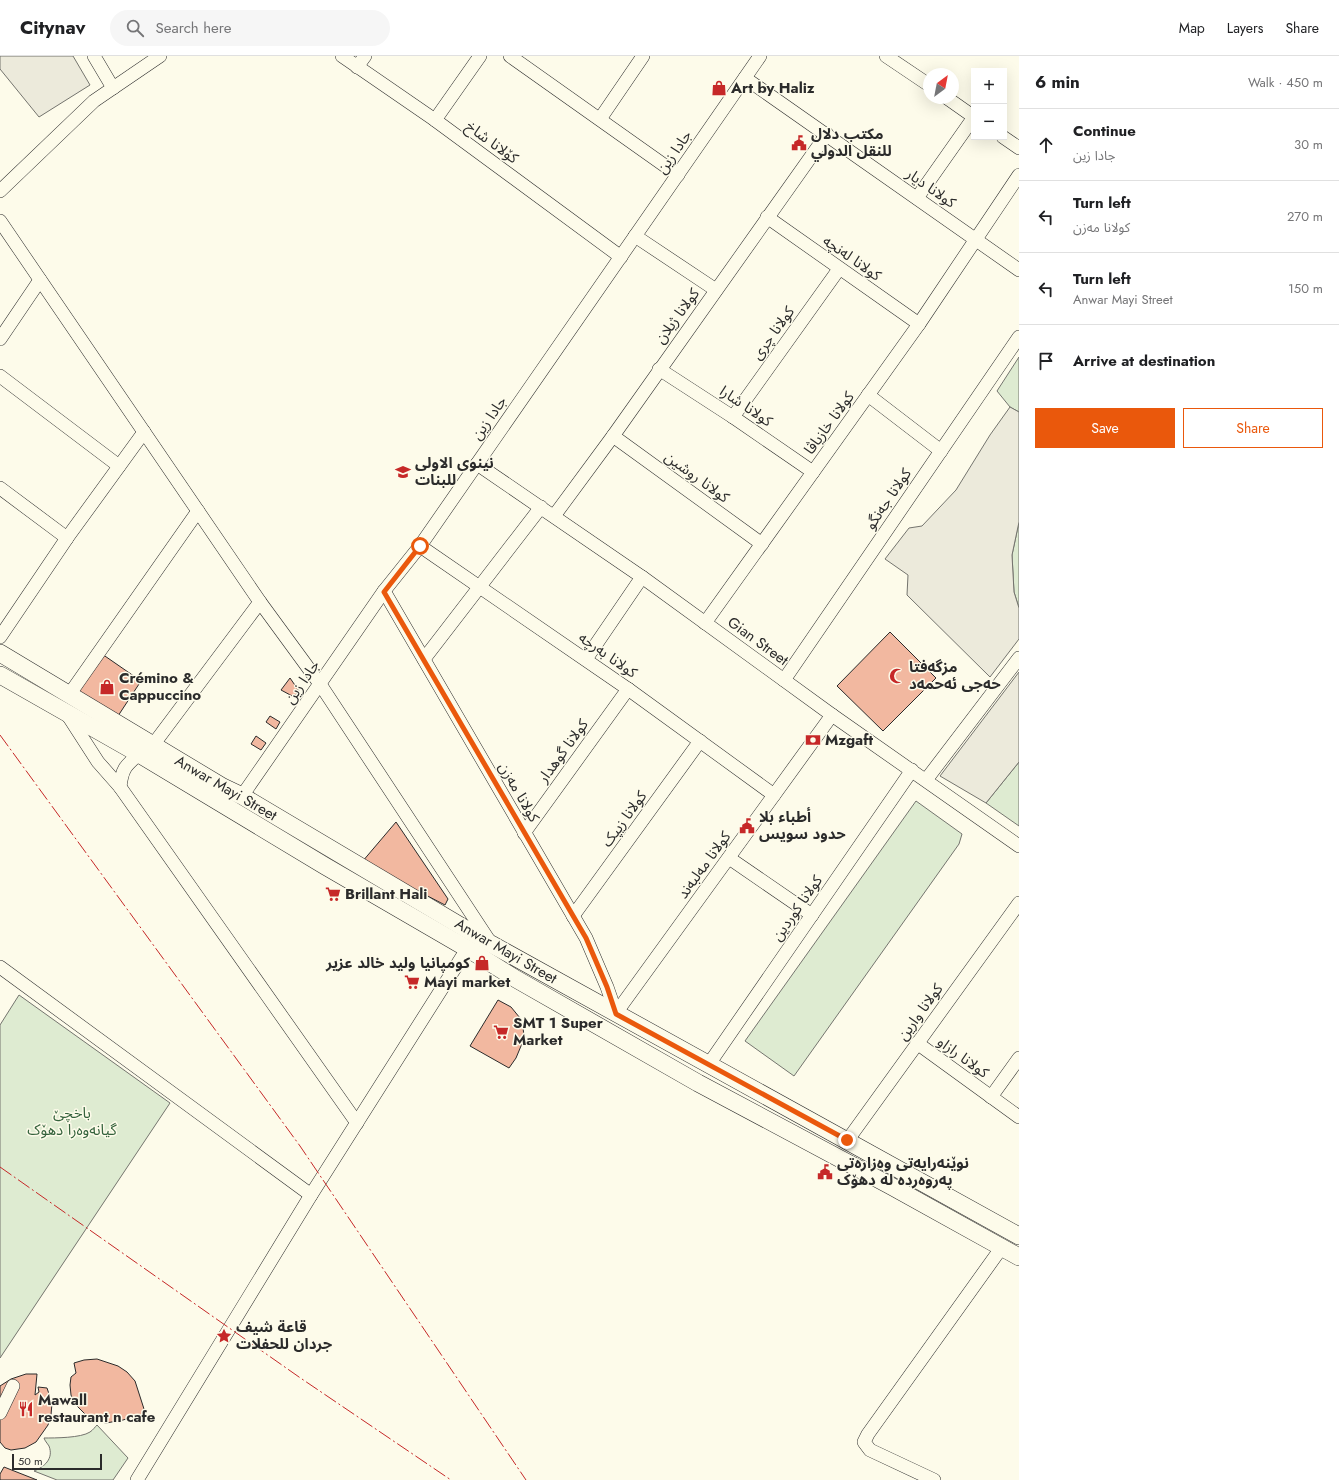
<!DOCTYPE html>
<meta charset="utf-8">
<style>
body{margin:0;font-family:Jost,"Noto Sans Arabic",sans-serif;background:#f6f6f6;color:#202124}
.controls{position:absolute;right:12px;top:12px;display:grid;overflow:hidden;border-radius:0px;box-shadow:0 4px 16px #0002}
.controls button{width:36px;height:36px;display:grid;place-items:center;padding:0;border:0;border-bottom:1px solid #e0e0e0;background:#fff;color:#202124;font:20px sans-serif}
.compass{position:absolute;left:923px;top:12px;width:36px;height:36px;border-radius:50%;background:#fff;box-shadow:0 4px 16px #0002;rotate:32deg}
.scale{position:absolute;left:12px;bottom:10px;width:90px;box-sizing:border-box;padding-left:4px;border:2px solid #2b2b2b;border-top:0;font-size:11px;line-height:14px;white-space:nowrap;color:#2b2b2b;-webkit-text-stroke:3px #fdfbea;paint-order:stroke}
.stop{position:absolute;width:12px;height:12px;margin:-9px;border:3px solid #ea580c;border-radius:50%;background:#fff}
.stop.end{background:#ea580c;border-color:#fff;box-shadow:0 1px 4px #0008}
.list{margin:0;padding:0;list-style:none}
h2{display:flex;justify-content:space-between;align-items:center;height:52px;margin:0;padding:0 16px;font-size:17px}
h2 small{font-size:13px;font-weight:400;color:#757577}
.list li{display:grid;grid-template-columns:26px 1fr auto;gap:12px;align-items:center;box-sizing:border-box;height:72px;padding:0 16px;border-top:1px solid #e0e0e0}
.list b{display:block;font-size:15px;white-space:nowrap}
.list p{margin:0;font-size:13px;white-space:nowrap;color:#757577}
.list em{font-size:13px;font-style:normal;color:#757577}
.actions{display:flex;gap:8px;padding:12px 16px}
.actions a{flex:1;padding:9px 0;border:1px solid #ea580c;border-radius:0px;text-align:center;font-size:14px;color:#ea580c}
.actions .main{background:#ea580c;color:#fff}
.icon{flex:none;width:22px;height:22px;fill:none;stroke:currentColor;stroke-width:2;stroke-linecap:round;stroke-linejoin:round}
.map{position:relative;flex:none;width:1019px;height:1424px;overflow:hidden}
header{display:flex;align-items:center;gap:24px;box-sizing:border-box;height:56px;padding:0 20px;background:#fff;border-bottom:1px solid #e0e0e0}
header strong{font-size:19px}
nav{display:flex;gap:22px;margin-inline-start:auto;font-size:14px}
.search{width:280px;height:36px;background:#f6f6f6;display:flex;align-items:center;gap:10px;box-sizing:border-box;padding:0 14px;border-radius:22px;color:#757577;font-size:15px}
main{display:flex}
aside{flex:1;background:#fff}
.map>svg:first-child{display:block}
.green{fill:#deebd1;stroke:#74746e}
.parking{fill:#eceadb;stroke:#74746e}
.building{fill:#f2b8a0;stroke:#2b2b2b}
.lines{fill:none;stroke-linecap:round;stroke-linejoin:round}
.minor-casing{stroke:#2b2b2b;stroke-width:14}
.major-casing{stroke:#2b2b2b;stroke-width:18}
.minor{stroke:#fdfbea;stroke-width:13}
.major{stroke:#fdfbea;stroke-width:17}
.power{stroke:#c62828;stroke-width:1;stroke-dasharray:14 3 2 3;stroke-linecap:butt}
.route{stroke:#ea580c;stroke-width:5}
.labels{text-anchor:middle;stroke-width:3;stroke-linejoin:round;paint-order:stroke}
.poi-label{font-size:15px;font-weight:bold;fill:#2b2b2b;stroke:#fdfbea;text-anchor:start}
.street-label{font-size:15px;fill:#2b2b2b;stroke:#fdfbea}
.park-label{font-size:15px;fill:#34623c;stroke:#fdfbea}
</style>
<header>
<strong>Citynav</strong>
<div class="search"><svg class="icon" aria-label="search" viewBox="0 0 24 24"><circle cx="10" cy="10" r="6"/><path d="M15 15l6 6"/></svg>Search here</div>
<nav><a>Map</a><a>Layers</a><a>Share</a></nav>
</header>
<main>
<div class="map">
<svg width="1019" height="1424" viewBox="0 0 1019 1424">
<rect width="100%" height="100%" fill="#fdfbea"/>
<g class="green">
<polygon points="1019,301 1019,356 1010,351 997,335"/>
<polygon points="1019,466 1019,552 1014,536 1012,499"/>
<polygon points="1019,706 1019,770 986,747"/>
<polygon points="916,745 962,778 959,788 794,1020 745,985"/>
<polygon points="19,939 170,1047 0,1302 0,969"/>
<path d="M97,1369L128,1402L113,1424H57L34,1415C44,1411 54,1403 49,1390C47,1387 45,1385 44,1382C55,1382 81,1382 90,1376C93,1374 95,1371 97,1369Z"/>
</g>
<g class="parking">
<polygon points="0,0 73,0 90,29 39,61 0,13"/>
<polygon points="1010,351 1019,356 1019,466 1012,499 1014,536 1019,552 1019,583 990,621 907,539 908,519 885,503 909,472 922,470 956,434 990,379"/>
<polygon points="1019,616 1019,706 986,747 940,720"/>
</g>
<g class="building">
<polygon points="890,576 936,622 883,675 837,630"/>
<polygon points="102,598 141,625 116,663 73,637"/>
<polygon points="290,622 299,635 294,641 281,634"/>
<polygon points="270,660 280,666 276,673 266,666"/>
<polygon points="256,680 266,687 261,694 251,688"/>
<polygon points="396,766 448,843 445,849 362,806"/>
<polygon points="498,944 511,951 520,962 523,972 524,980 521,990 516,1002 509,1012 470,990"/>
<polygon points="97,1303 118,1310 127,1316 135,1325 144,1353 142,1359 139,1359 123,1364 106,1367 97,1365 86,1359 74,1347 71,1339 70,1329 71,1321 76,1317 74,1307 84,1304"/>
<polygon points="26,1318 37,1318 35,1339 39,1336 38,1331 47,1332 52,1347 51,1359 48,1369 36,1386 25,1392 11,1394 5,1392 0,1386 0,1330 11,1323"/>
<polygon points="4,1411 37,1424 0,1424 0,1418"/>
</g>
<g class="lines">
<g class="minor-casing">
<g id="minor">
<polyline points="342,0 435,64 621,201"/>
<polyline points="510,0 678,119"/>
<polyline points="886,0 929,29"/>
<polyline points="357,11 365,0"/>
<polyline points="745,22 1019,214"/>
<polyline points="113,32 160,0"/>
<polyline points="947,42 974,61"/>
<polyline points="600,63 643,0"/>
<polyline points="435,64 480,0"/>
<polyline points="1003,81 1019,92"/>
<polyline points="0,135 94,45 113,32 94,0"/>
<polyline points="917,142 974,61"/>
<polyline points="767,161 919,268"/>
<polyline points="0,165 260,546 320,628 490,886"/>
<polyline points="635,180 716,234"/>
<polyline points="0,283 40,224"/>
<polyline points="659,313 733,361 813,416"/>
<polyline points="0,320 119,410"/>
<polyline points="868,339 941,395"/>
<polyline points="733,361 839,213"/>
<polyline points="613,380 762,488"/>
<polyline points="477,408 642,521 832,659 1019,790"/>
<polyline points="0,432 67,482"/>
<polyline points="554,460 613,380 827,78"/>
<polyline points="420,490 628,633 774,739"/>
<polyline points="384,535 586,882 607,931 616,957"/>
<polyline points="705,567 919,268 1019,119"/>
<polyline points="0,581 67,482 144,376"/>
<polyline points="424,603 541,451"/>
<polyline points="586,603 642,521"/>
<polyline points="784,624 1019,281"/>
<polyline points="69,639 198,455"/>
<polyline points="67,658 98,706 120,731 357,1067"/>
<polyline points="153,689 260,546"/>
<polyline points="926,724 1019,602"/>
<path d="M120,731C122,713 125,710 139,698"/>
<polyline points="242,740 384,535 420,490 760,0"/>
<polyline points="524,777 628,633"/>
<polyline points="729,802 812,859"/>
<polyline points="573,860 700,685"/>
<polyline points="0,911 311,1139"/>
<polyline points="616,957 832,659"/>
<polyline points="917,987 1019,1061"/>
<polyline points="709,1008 912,714"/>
<polyline points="991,1041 1019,1002"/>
<polyline points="847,1085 1019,847"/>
<polyline points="0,1357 13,1330"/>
<polyline points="137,1424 311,1139 467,893"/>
<polyline points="934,1424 870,1394 864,1386 868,1378 1002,1191"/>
</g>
</g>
<g class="major-casing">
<g id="major">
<polyline points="0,597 223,731 242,740 491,888 1019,1180"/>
<polyline points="0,619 139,698 325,810 473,896 516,923 698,1027 891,1130 1019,1201"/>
</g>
</g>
<use href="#minor" class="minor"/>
<use href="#major" class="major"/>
<g class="power">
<polyline points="0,679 300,1090 526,1424"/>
<polyline points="0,1111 299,1321 451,1424"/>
</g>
</g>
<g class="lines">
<polyline class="route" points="420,490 384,536 586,882 607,931 616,958 847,1084"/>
</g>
<defs>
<g id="shop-bare" transform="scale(1.2)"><path d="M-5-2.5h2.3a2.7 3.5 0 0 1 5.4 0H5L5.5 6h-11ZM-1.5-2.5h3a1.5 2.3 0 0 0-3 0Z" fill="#c62828" stroke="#fdfbea" stroke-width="2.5" paint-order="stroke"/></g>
<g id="civic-bare" transform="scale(1.2)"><path d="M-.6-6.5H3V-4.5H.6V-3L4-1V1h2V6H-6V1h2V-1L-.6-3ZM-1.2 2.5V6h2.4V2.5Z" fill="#c62828" stroke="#fdfbea" stroke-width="2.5" paint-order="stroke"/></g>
<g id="school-bare" transform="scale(1.2)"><path d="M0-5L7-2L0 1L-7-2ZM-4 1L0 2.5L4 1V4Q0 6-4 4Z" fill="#c62828" stroke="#fdfbea" stroke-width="2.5" paint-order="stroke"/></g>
<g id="mosque-bare" transform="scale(1.2)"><path d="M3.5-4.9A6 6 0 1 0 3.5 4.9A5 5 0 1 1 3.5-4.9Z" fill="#c62828" stroke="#fdfbea" stroke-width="2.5" paint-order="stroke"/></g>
<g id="bank-bare" transform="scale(1.2)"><path d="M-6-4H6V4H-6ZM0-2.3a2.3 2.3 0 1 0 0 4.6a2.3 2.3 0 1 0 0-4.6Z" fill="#c62828" stroke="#fdfbea" stroke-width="2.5" paint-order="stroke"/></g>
<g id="supermarket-bare" transform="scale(1.2)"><path d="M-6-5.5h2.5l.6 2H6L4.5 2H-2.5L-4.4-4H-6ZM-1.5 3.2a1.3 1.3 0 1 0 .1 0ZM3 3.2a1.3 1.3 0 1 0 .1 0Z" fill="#c62828" stroke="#fdfbea" stroke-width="2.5" paint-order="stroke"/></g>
<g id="sight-bare" transform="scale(1.2)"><path d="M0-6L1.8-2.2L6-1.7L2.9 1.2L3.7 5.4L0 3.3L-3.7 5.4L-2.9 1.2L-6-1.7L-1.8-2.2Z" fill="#c62828" stroke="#fdfbea" stroke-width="2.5" paint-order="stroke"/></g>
<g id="restaurant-bare" transform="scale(1.2)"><path d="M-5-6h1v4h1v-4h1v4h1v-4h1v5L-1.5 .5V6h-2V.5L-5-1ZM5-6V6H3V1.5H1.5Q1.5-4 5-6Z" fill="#c62828" stroke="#fdfbea" stroke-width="2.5" paint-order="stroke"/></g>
</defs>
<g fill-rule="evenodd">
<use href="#shop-bare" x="719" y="32"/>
<use href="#civic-bare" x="799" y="87"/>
<use href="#school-bare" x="403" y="416"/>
<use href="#mosque-bare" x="897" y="620"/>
<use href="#shop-bare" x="107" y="631"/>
<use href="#bank-bare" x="813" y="684"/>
<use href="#civic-bare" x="747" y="770"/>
<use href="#supermarket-bare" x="333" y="838"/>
<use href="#shop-bare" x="482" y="907"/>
<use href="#supermarket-bare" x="412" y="926"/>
<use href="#supermarket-bare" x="501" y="976"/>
<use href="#civic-bare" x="825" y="1116"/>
<use href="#sight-bare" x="224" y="1280"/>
<use href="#restaurant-bare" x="26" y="1353"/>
</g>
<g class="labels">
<g class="poi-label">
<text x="731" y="37">Art by Haliz</text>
<text x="811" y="83">مكتب دلال<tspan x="811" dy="17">للنقل الدولي</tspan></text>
<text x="415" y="412">نينوى الاولى<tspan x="415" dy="17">للبنات</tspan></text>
<text x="909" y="616">مزگەفتا<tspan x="909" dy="17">حەجی ئەحمەد</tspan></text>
<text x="119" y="627">Crémino &amp;<tspan x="119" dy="17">Cappuccino</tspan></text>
<text x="825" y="689">Mzgaft</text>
<text x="759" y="766">أطباء بلا<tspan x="759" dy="17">حدود سويس</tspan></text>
<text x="345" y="843">Brillant Hali</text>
<text x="470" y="912" text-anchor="end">كومپانيا وليد خالد عزير</text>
<text x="424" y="931">Mayi market</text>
<text x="513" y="972">SMT 1 Super<tspan x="513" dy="17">Market</tspan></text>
<text x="837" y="1112">نوێنەرایەتی وەزارەتی<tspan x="837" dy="17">پەروەردە لە دهۆک</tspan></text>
<text x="236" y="1276">قاعة شيف<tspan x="236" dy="17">جردان للحفلات</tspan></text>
<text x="38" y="1349">Mawall<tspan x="38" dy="17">restaurant n cafe</tspan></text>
</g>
<g class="street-label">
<text transform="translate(492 86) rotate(36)" y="5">کۆلانا شاخ</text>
<text transform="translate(674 96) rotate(-55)" y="5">جادا زین</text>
<text transform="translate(931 132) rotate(35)" y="5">کولانا دیار</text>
<text transform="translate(852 202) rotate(35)" y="5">کولانا لەنچە</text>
<text transform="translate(677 260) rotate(-54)" y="5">کولانا ژیلان</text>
<text transform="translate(773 277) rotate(-54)" y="5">کولانا چری</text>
<text transform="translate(746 350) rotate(34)" y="5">کولانا شارا</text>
<text transform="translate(489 362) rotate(-55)" y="5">جادا زین</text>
<text transform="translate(829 367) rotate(-54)" y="5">کولانا خازیاڤا</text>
<text transform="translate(697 421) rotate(36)" y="5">کولانا روشین</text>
<text transform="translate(888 443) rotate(-56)" y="5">کولانا جەنگو</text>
<text transform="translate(758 585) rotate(36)" y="5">Gian Street</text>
<text transform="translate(608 599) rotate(35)" y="5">کولانا بەرچە</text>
<text transform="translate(302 626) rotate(-55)" y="5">جادا زین</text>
<text transform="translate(563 695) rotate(-54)" y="5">کولانا گوهدار</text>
<text transform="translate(226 732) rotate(30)" y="5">Anwar Mayi Street</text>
<text transform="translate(519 736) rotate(60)" y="5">کولانا مەزن</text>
<text transform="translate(624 763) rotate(-54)" y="5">کولانا زیپک</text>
<text transform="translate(704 809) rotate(-54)" y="5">کولانا مەلبەند</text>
<text transform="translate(797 852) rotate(-55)" y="5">کولانا کوردین</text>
<text transform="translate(506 895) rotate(30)" y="5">Anwar Mayi Street</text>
<text transform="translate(920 956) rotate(-54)" y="5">کولانا وارین</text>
<text transform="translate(963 1001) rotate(36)" y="5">کولانا رازاو</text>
</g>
<g class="park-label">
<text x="72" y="1062">باخچێ<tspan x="72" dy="17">گیانه‌وه‌را دهۆک</tspan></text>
</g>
</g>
</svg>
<div class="controls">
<button>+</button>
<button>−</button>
</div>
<svg class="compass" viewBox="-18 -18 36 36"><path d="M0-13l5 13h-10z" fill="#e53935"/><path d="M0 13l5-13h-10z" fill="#757577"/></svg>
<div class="scale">50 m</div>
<div class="stop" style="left:420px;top:490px"></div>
<div class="stop end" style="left:847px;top:1084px"></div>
</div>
<aside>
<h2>6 min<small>Walk · 450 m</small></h2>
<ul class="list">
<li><svg class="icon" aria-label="ahead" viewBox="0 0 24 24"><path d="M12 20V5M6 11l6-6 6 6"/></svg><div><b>Continue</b><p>جادا زین</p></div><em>30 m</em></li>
<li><svg class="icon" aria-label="left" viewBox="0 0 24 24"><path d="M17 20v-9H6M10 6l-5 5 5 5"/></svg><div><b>Turn left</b><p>کولانا مەزن</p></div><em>270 m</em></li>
<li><svg class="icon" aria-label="left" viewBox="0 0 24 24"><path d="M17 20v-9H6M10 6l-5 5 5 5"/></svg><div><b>Turn left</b><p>Anwar Mayi Street</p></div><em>150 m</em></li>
<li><svg class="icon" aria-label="arrive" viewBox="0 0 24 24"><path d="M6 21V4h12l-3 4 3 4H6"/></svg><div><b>Arrive at destination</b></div></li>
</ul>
<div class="actions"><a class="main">Save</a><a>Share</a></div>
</aside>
</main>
